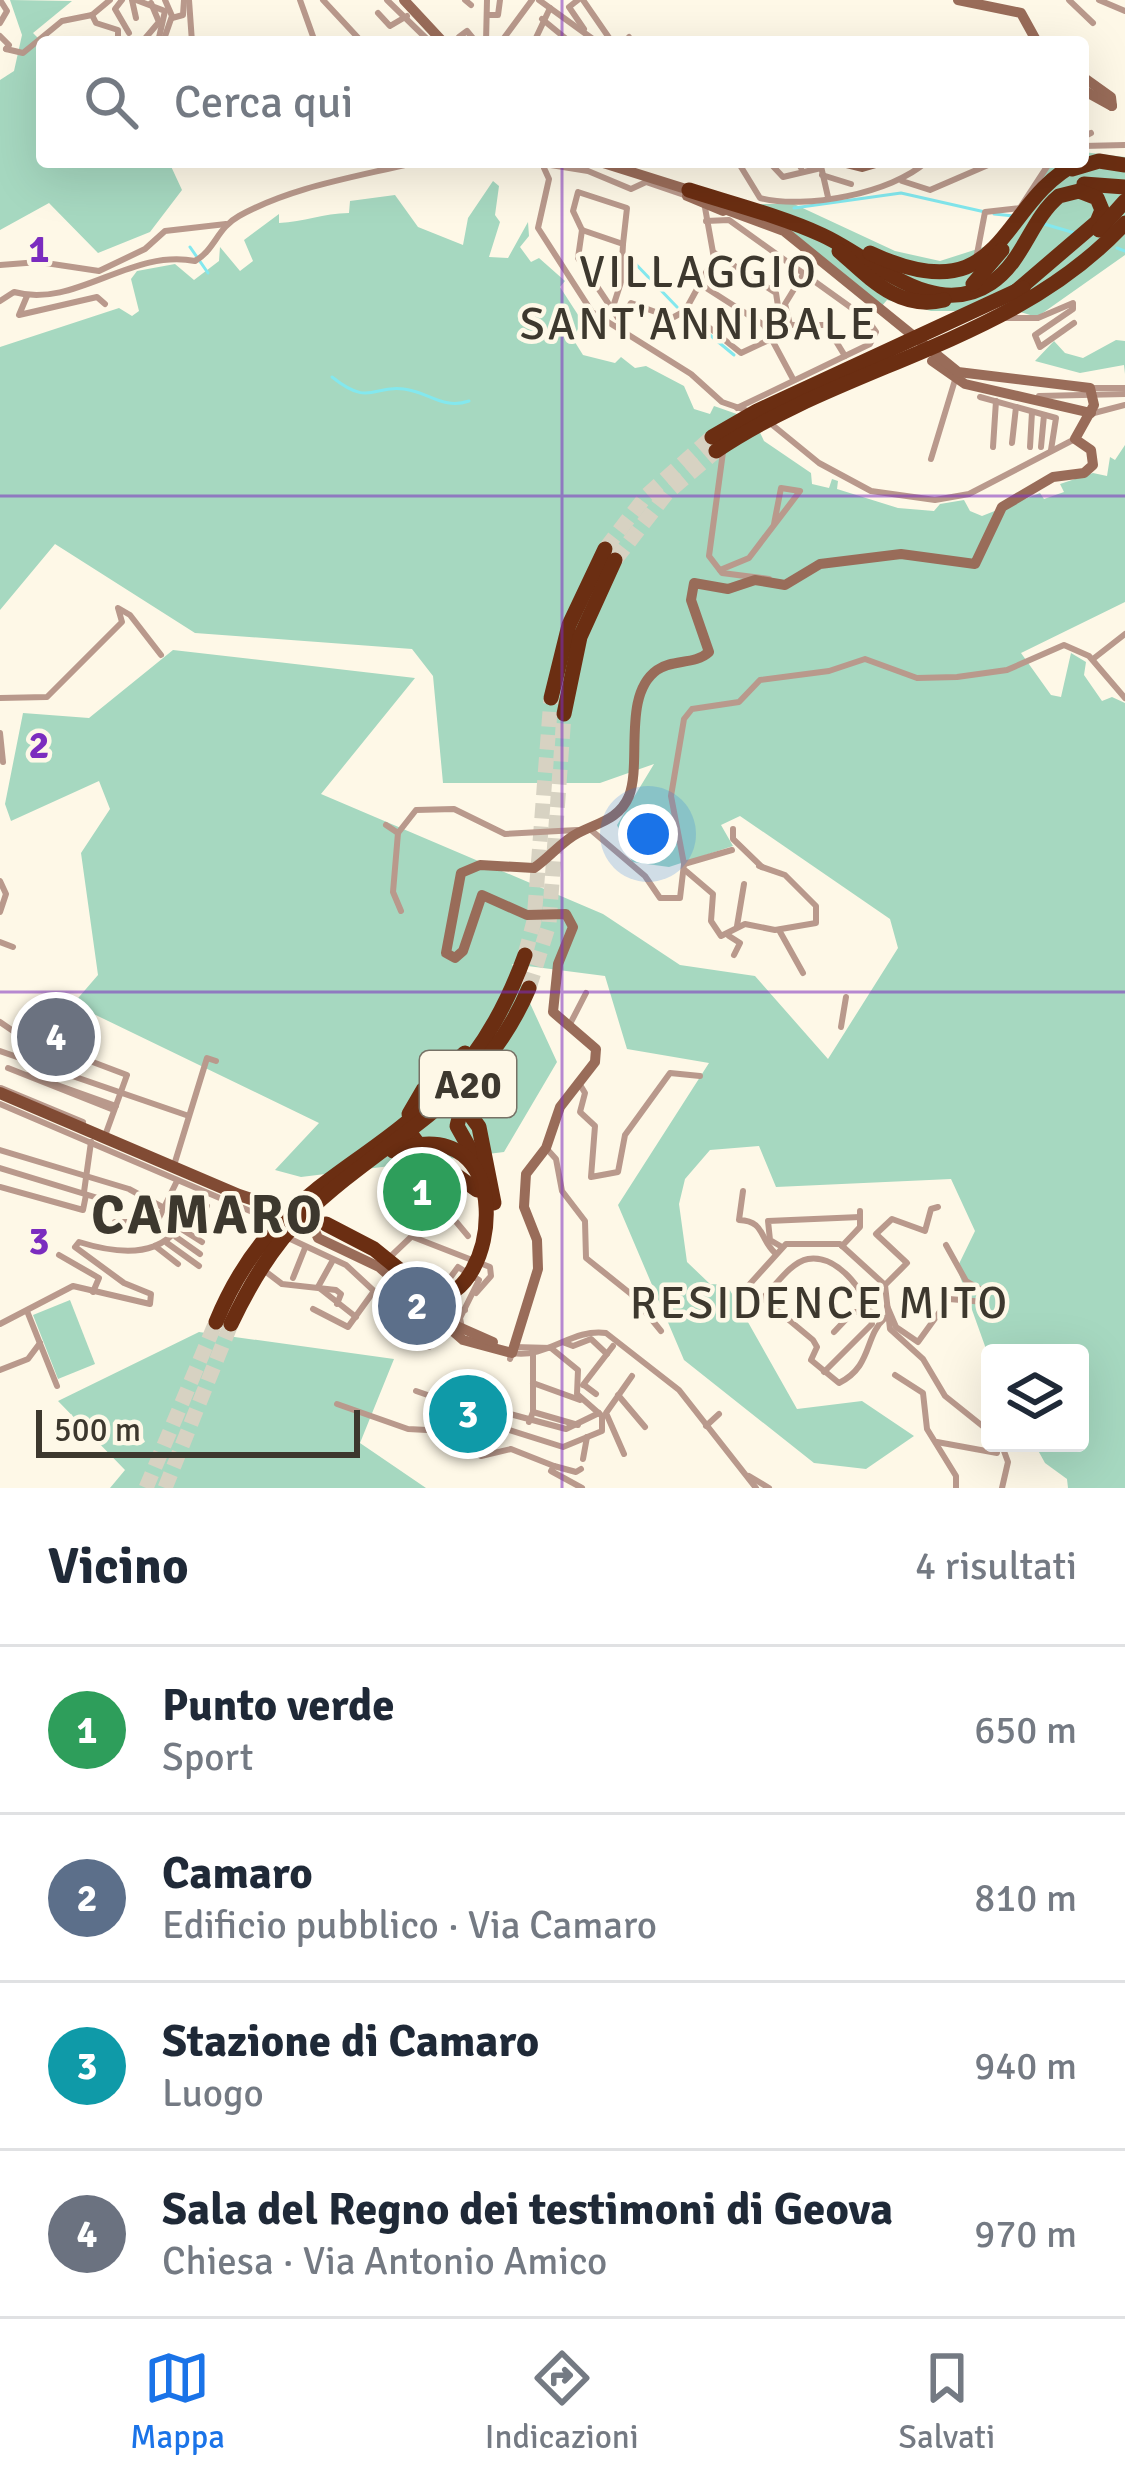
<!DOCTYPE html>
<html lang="it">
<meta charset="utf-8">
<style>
body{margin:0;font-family:Signika,sans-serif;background:#f6f6f7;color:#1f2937}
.controls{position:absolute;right:36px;bottom:36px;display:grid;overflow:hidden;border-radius:12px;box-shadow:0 12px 48px #0002}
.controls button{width:108px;height:108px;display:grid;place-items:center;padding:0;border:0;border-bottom:3px solid #e0e1e3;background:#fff;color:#1f2937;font:60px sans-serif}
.scale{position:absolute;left:36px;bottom:30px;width:324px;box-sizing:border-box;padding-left:12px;border:6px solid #3d382e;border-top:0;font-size:33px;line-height:42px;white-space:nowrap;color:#3d382e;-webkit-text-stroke:9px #fef8e7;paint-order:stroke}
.you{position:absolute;left:648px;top:834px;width:42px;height:42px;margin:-30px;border:9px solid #fff;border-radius:50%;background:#1a73e8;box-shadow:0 0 0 18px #1a73e833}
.badge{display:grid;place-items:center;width:78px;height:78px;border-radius:50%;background:#1a73e8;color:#fff;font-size:39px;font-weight:700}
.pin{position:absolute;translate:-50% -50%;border:6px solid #fff;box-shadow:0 3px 12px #0006}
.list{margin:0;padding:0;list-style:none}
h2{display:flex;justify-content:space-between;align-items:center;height:156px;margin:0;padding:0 48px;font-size:51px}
h2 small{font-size:39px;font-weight:400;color:#747a83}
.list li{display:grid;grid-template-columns:78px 1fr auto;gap:36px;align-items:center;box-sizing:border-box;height:168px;padding:0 48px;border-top:3px solid #e0e1e3}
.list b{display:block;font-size:45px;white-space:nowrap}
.list p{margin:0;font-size:39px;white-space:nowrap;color:#747a83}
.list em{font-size:39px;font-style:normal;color:#747a83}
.icon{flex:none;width:66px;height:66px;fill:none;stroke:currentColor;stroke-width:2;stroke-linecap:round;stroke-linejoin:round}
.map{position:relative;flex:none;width:1125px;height:1488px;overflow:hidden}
.search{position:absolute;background:#fff;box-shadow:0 12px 48px #0002;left:36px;right:36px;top:36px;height:132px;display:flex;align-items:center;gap:30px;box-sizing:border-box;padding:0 42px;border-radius:12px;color:#747a83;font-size:45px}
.sheet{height:828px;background:#fff}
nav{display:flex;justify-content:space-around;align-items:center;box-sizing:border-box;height:168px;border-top:3px solid #e0e1e3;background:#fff;font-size:33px;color:#747a83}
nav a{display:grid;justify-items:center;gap:6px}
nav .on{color:#1a73e8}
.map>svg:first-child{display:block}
.green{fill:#a6d8c0}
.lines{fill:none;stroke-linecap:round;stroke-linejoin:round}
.stream{stroke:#83e8ee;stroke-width:3}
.highway-tunnel{stroke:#d7d2c2;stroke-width:15;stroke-dasharray:15 8;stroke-linecap:butt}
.street{stroke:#b9998c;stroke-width:6}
.secondary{stroke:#996c59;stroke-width:10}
.primary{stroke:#814b34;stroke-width:12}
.highway{stroke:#6b2e12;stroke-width:15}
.grid{fill:none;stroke:#7b2cbf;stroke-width:3;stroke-opacity:0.55}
.labels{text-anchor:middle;stroke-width:9;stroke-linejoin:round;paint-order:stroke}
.shield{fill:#fef8e7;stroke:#777266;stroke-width:3}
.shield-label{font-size:39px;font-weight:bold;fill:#3d382e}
.neighbourhood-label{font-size:45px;letter-spacing:3px;fill:#3d382e;stroke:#fef8e7}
.district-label{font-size:54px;font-weight:bold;letter-spacing:3px;fill:#3d382e;stroke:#fef8e7}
.grid-label{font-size:39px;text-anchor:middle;font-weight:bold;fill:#7b2cbf;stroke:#fef8e7;stroke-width:9;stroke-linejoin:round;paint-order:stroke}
</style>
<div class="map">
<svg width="1125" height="1488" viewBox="0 0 1125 1488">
<rect width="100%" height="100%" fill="#fef8e7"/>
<g class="green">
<polygon points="10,0 72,1 33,33 42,42 42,162 169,162 182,190 150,232 98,253 49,203 0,230 0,80 14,71 22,35"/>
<polygon points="1083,152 1125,157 1125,255 1037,317 986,302 961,311 931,311 887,300 881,307 759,204 794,204 895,251 940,261 990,245 1050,167 1083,162"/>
<path d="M493,181L499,186L495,215L500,222L489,257L508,258L528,222L529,236L520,247L531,262L539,258L565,281L560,287L582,321L573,339L583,355L615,363L621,357L635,368L646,366L684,386L694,409L710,414L714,406L754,420L764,441L811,473L812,484L829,488L832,479L838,481L837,489L898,508L934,511L940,504L964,500L970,511L982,516L1040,493L1044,499L1064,492L1060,484L1093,473L1107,476L1110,457L1115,460L1125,445V602L1021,653L1051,695L1061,697L1071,653L1086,662L1084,675L1102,701L1112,697L1125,703V1488H1068L1067,1479L1045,1463L1034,1443H1080V1353H990V1360L957,1268L975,1231L951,1179L776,1187L759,1146L710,1150L685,1179L679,1204L687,1262L710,1284L727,1285L797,1409L862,1401L914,1436L866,1469L814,1463L684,1360L618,1205L709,1063L627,1049L605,976L512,964L557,1062L504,1152L301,1177L275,1170L319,1123L73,1004L98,975L81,853L110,809L99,781L11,821L5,804L23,713L89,718L173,650L415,678L321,794L603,914L680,965L755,976L828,1059L898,948L890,919L740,816L721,825L733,846L669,867L632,862L617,825L654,764L600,783H443L433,676L412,649L195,633L55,544L0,610V347L119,308L132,316L139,311L131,279L137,271L175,264L194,280L219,261L220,247L240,271L253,261L244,240L279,214V223C304,222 323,213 349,213L350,201L395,195L418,227L463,245L468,218Z"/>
<polygon points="1116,340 1125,341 1125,374 1124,365 1080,373 1035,361 1054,341 1065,353 1083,358"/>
<polygon points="70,1300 95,1364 58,1379 33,1315"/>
<polygon points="199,1332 394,1359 360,1443 426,1488 110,1488 125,1470 58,1401"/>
</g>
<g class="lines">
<g class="stream">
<polyline points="794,208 901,193 985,212"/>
<polyline points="994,214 1014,216"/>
<polyline points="1044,224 1075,233"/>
<polyline points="190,247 208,273"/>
<polyline points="1117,248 1125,251"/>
<polyline points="628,256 677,307"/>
<polyline points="687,316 734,355"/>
<path d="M332,377C371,408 373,384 404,389C429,392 443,410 469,401"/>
</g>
<g class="highway-tunnel">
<polyline points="605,549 646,496 712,437"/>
<polyline points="615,560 667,493 716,451"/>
<polyline points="525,955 534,921 551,698"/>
<polyline points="529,988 549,924 564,714"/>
<polyline points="146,1488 216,1322"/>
<polyline points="165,1488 231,1324"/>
</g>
<g class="street">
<polyline points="122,0 115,9 129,33"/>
<polyline points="132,0 136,18"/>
<polyline points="136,0 165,11 158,42"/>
<polyline points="189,0 192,42"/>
<polyline points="300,0 315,42"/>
<polyline points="323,0 362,42"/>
<polyline points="387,0 430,42"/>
<polyline points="465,0 471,5"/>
<polyline points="539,0 597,42"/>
<polyline points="578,0 569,7 584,29"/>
<polyline points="583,0 612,42"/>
<polyline points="1069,0 1093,23"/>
<polyline points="1099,0 1125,11"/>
<polyline points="378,13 390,26 407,16"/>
<polyline points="92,15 96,23 118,30 118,42"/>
<polyline points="92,15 110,0"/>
<polyline points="487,15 498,15 500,0"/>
<polyline points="172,18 183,15 184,0"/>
<polyline points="542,19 570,42"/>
<polyline points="0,23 7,11 0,0"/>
<polyline points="0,36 9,45 6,49"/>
<polyline points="459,37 467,31 476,42"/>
<polyline points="629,37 633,42"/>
<polyline points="142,42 159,22 151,3"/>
<polyline points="163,42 172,16 165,0"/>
<polyline points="486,42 487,0"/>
<polyline points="501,42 532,0"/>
<polyline points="534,42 550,8"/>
<polyline points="6,49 23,53 62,21 92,15"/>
<polyline points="1083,137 1091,133"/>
<polyline points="1083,146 1125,145"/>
<polyline points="321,162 334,162"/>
<polyline points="532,162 588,171 631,189 646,182 687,196"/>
<path d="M738,162L760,198C805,210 892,193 926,162"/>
<polyline points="769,162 783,177 821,168"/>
<polyline points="798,162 801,168"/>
<polyline points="820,162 828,197"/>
<polyline points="1005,162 1021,162"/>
<polyline points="544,168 549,179 538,228 592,312 691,374 722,402 748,411"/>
<polyline points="822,175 851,184"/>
<polyline points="902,181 930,190 995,162"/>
<polyline points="706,221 729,220 867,319 876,332 870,344 737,408"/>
<polyline points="582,230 573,211 578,192 627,208 623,244"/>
<polyline points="582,230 623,244 621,282 612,310"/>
<polyline points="582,230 578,258 618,318"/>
<polyline points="713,252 776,293 778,306 764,325"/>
<polyline points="977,254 985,212 1020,208 1050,162"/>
<polyline points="0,265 39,262 99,271 145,249 165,231 226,224"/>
<polyline points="700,284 764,325 793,379"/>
<polyline points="27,296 19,315 97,297 105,304"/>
<path d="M0,301L14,292C75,309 131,248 195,261C215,250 217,228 239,216C293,186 357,177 417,162"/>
<polyline points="686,309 741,353 771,339"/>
<polyline points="1003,318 1038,318 1073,303 1073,309 1035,335 1040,347 1074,323"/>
<polyline points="764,325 826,325 845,356"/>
<polyline points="790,325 785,304 804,273"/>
<polyline points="617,327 631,303 672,318 685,311 714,258 704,202"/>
<polyline points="1093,388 1125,388"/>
<polyline points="1039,396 1125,394"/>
<polyline points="980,397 1056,418 1051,450"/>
<polyline points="1094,413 1125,405"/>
<polyline points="770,423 819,463 871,491 935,500 969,494 1073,440"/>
<polyline points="1012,443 1016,407"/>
<polyline points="993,447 996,401"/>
<polyline points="1030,447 1032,412"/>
<polyline points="1041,447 1044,415"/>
<polyline points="723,452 709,556 722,573 769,579"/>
<polyline points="931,459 955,380"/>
<polyline points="720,570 749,558 800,491 781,488 774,524"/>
<polyline points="1093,659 1125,634"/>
<polyline points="0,698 47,697 122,622 118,608 130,615 161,655"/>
<polyline points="0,733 3,762"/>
<polyline points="386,825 398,833 416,810 454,809 505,834 577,830"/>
<polyline points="733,829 733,839 762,867"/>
<polyline points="591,830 645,876 660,898 680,898 684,864 671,796 684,719 692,709 739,702 760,680 829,671 865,659 917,678 957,677 1007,670 1064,645 1089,656 1125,698"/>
<polyline points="398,833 393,892 401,911"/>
<polyline points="684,864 732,850"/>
<polyline points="686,871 713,894 711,921 721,936 745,924 775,930 816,923 816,906 785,875 759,866"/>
<polyline points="0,881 6,894 0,912"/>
<polyline points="737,926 744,884"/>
<polyline points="779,930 803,973"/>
<polyline points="729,936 740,943 734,955"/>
<polyline points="0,942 13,947"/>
<polyline points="0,1022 16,1033 127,1075 106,1133"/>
<polyline points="569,1026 586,993"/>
<polyline points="841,1027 846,997"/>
<polyline points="0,1051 186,1115"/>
<polyline points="8,1068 114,1110"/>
<polyline points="29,1075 116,1106"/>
<polyline points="579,1083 585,1093 580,1112 595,1126 591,1177 618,1172 625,1135 670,1073 700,1076"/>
<polyline points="1,1088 83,1122"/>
<polyline points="0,1104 278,1223"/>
<polyline points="546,1148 556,1159 562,1191 585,1221 586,1258 631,1294 661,1331"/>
<polyline points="0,1150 129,1189 164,1208"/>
<polyline points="175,1162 207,1058 216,1061"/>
<polyline points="0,1168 111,1202"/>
<polyline points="0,1187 83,1210 86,1195"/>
<path d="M743,1191L739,1220C765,1221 759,1238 775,1253"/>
<polyline points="84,1192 91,1142"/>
<polyline points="195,1201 207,1206"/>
<polyline points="434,1213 453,1218 468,1236"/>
<polyline points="115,1222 157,1222 177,1181"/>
<polyline points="183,1230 202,1242"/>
<polyline points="284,1236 346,1265 374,1291 348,1327 313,1309"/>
<polyline points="176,1237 200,1254"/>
<polyline points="413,1237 490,1267 491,1276 476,1293"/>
<polyline points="167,1243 199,1266"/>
<polyline points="155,1246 178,1264"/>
<polyline points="842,1246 860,1227 860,1211"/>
<polyline points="782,1247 770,1240 768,1221 860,1217"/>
<polyline points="59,1255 99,1278 93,1292"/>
<polyline points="391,1256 432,1217 443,1190"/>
<polyline points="333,1260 318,1287 356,1317"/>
<polyline points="265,1271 282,1284 336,1290 341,1294 337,1304"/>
<polyline points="293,1278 305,1248"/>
<polyline points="885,1285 907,1263 876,1234 892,1219 925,1231 931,1209 938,1207"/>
<polyline points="442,1289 458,1267 479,1280 460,1318 462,1328"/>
<path d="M763,1298C776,1285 791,1262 808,1259C840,1254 870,1297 872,1324L824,1372"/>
<polyline points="887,1306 896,1327 918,1342 949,1299 985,1302 987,1293 966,1281 946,1245"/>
<polyline points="27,1311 57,1386"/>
<polyline points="433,1311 465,1310"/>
<polyline points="394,1314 416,1303"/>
<path d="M885,1318C864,1336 873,1366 839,1383L811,1360L817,1347L813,1340L748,1286L786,1244H840L885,1285L890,1329L923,1359L945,1396L990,1432"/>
<path d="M0,1324L73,1286L150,1304L151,1294L124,1283L75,1247L79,1242C140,1261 178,1252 199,1190"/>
<polyline points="834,1332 853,1312 871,1312"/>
<polyline points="565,1343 573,1346 591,1339 607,1354"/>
<polyline points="429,1347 435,1317"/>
<path d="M510,1359L512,1353C547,1359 572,1328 606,1333L679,1390L756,1488"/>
<polyline points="0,1370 28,1359 40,1343"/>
<polyline points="895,1375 923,1393 927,1429 956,1476 956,1488"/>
<polyline points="533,1383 580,1400"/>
<polyline points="583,1385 613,1346"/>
<polyline points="584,1385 596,1394"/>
<polyline points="416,1391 477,1412 484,1422 563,1447 602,1431 602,1416 577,1394 578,1370 551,1348 514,1347"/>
<polyline points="618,1395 645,1427"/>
<polyline points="337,1404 408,1429 446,1431 481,1456 511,1449 554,1466"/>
<polyline points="533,1412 533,1352"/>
<polyline points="510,1414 566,1429 599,1413"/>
<polyline points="529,1422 533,1412 578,1425"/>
<polyline points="706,1426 719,1414"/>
<polyline points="937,1442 997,1453"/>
<polyline points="1001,1443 1008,1462 1002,1488"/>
<polyline points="624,1454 606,1413 632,1376"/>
<polyline points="583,1459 587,1437"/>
<polyline points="581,1469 576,1472 554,1466 551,1471 582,1488"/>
<polyline points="749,1476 769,1488"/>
</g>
<g class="secondary">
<polyline points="404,0 443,42"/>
<polyline points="958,0 1021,13 1037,42"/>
<polyline points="1083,77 1111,97 1112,106"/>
<polyline points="1083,90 1112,106"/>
<polyline points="600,162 689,190"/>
<polyline points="842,162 862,167 879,162"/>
<polyline points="687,196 723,211"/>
<polyline points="932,361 965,384 1091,413"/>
<path d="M312,1224L318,1238L379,1267L463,1340L512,1353L538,1269L537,1240L524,1207L526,1174L546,1148L560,1107L595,1062L596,1049L553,1012L558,964L573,927L566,914L527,915L482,895L463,951L455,958L446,953L461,873L480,865L534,868C549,858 562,841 578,833C597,823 619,820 629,796C642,762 622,695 657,670C672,659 695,665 709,652L691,600L694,583L728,589L755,580L785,585L820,564L901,554L975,564L1002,507L1053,477L1084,473L1093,465L1091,450L1075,439L1094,405L1090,388L958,372L784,231L719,207"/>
<polyline points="450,1323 493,1342"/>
</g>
<polyline class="primary" points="0,1093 239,1195 326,1224"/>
<g class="highway">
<polyline points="1072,169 1099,161 1125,165"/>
<polyline points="1084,184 1125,187"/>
<path d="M689,190C733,204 780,216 822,235C873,258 933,322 991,283C1024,261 1030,220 1059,196L1079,191L1097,198L1102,210L1097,222L1014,293"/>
<polyline points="1099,230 1125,201"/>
<path d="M839,251C870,278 899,311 944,300"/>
<path d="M870,253C1007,317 997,202 1079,162"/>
<polyline points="973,284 1002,250"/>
<polyline points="712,437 757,411 1023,288"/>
<path d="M716,451C846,363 1015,343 1125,223"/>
<polyline points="551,698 569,625 605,549"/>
<polyline points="564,714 580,637 615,560"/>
<polyline points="464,1098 457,1126 475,1158"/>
<polyline points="463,1105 479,1127 494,1203"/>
<polyline points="409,1114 423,1090 465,1053"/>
<polyline points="413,1137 424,1152 477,1190"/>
<path d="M326,1224L374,1249L433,1297C499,1301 522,1105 393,1151"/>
<path d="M216,1322C271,1189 355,1178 445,1088C483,1050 507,1005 525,955"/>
<path d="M231,1324C250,1284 272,1246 303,1216C386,1135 480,1104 529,988"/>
</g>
</g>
<path class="grid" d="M562,0V42M562,162V1488M0,496H1125M0,992H1125"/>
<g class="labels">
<rect class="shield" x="420" y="1051" width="96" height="66" rx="9"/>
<g class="shield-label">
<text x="468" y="1098">A20</text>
</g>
<g class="neighbourhood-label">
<text x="699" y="287">VILLAGGIO<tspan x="699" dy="52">SANT'ANNIBALE</tspan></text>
<text x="820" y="1318">RESIDENCE MITO</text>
</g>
<g class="district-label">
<text x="208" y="1233">CAMARO</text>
</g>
</g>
<g class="grid-label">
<text x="39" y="262">1</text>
<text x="39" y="758">2</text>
<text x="39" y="1254">3</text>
</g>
</svg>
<div class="controls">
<button><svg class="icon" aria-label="layers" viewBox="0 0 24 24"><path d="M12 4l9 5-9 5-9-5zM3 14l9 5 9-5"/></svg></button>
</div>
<div class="scale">500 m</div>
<div class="you"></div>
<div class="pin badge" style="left:422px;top:1192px;background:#2e9e5b">1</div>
<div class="pin badge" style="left:417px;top:1306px;background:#5c6f8a">2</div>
<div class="pin badge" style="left:468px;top:1414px;background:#0f9aa8">3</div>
<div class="pin badge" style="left:56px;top:1037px;background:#6b7280">4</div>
<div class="search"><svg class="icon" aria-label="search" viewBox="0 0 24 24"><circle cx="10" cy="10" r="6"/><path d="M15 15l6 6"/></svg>Cerca qui</div>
</div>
<section class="sheet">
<h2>Vicino<small>4 risultati</small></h2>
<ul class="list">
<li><span class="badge" style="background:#2e9e5b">1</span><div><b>Punto verde</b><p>Sport</p></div><em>650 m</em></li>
<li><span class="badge" style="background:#5c6f8a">2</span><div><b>Camaro</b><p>Edificio pubblico · Via Camaro</p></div><em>810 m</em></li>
<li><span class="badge" style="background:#0f9aa8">3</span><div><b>Stazione di Camaro</b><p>Luogo</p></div><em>940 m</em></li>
<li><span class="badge" style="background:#6b7280">4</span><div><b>Sala del Regno dei testimoni di Geova</b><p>Chiesa · Via Antonio Amico</p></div><em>970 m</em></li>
</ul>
</section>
<nav>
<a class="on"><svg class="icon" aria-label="map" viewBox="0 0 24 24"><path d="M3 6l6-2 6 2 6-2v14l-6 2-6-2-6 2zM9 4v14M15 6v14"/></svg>Mappa</a>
<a><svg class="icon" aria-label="directions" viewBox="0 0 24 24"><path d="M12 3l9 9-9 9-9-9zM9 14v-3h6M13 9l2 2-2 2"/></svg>Indicazioni</a>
<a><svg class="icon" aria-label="saved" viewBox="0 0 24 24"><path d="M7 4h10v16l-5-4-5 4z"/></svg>Salvati</a>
</nav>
